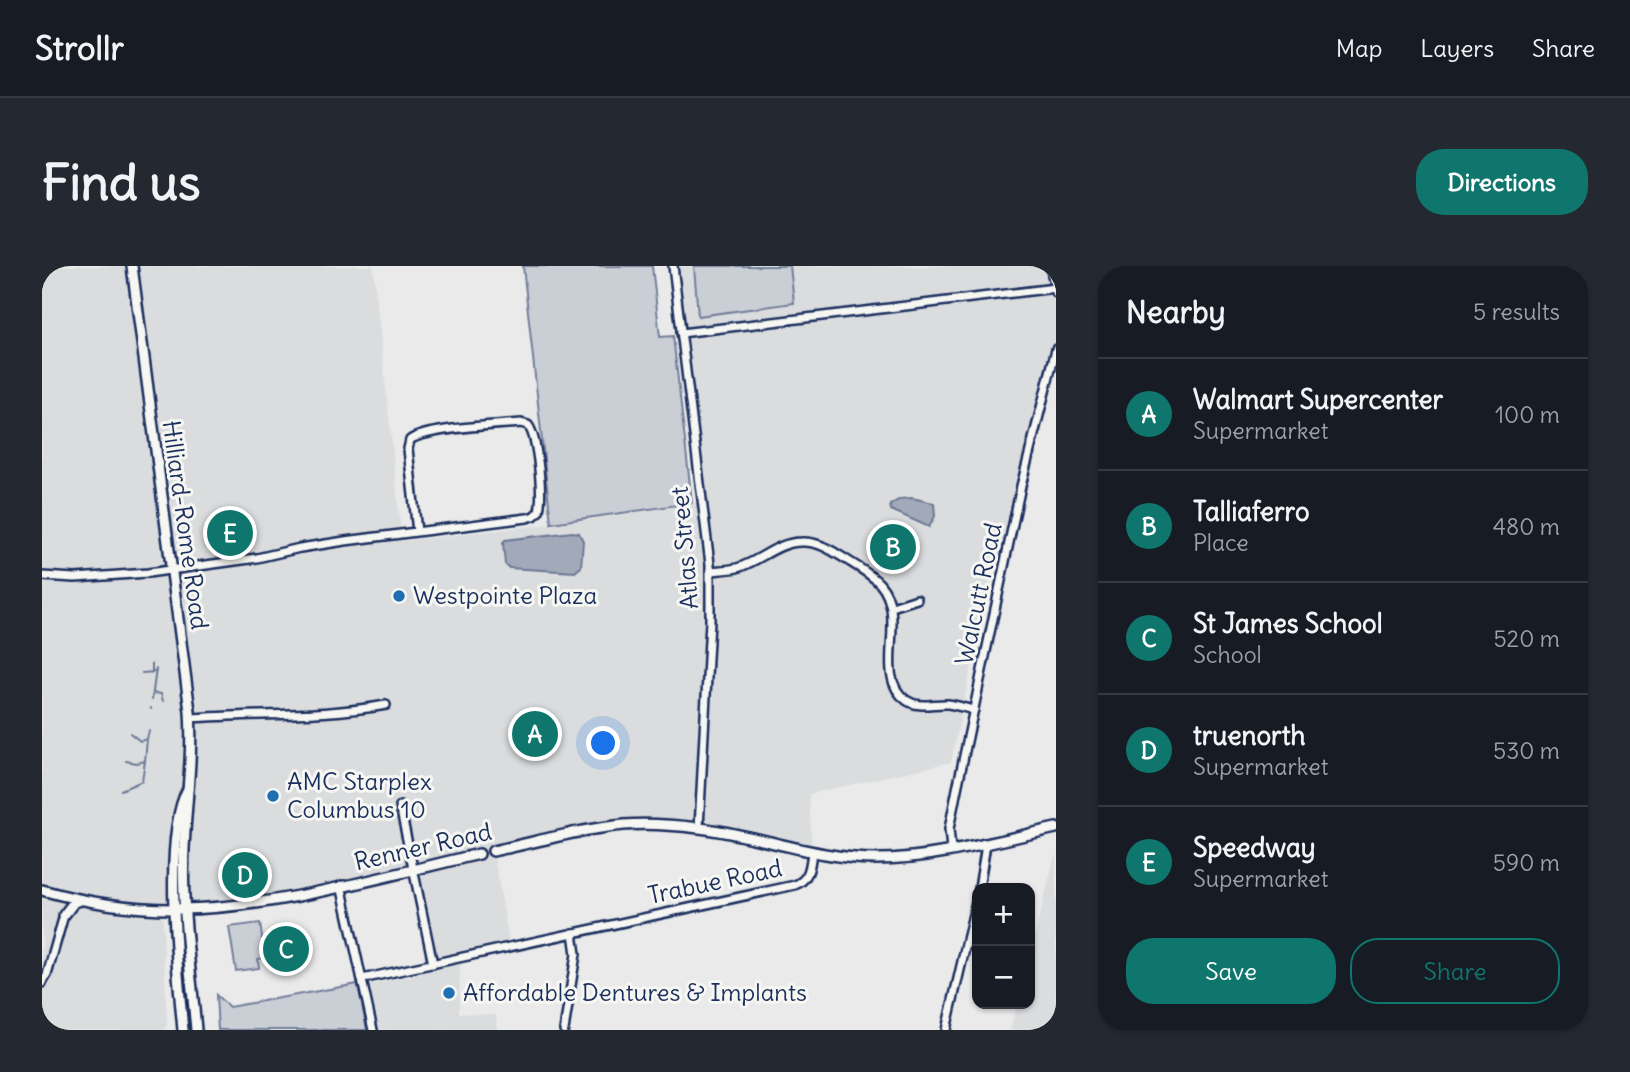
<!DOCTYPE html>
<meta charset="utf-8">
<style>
body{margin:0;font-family:Delius,sans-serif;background:#242831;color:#f1f3f6}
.controls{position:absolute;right:21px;bottom:21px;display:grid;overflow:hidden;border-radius:14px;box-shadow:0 2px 5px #0004}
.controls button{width:63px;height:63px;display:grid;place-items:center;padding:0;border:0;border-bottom:2px solid #363941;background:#171b24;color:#f1f3f6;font:35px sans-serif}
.you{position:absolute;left:562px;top:478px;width:24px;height:24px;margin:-18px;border:5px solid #fff;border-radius:50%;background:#1a73e8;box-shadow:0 0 0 10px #1a73e833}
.badge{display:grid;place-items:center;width:46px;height:46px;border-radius:50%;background:#0f766e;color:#fff;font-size:23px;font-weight:700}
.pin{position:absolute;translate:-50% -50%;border:4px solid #fff;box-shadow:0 2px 7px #0006}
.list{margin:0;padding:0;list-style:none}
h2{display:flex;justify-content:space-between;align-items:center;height:91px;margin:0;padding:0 28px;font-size:30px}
h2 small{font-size:23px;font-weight:400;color:#9ea1a6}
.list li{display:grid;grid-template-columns:46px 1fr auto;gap:21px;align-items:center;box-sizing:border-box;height:112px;padding:0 28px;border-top:2px solid #363941}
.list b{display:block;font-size:26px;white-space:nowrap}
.list p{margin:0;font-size:23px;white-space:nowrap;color:#9ea1a6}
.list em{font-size:23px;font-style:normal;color:#9ea1a6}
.actions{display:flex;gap:14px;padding:21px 28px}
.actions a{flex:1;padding:16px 0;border:2px solid #0f766e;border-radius:28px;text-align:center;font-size:24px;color:#0f766e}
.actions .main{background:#0f766e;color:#fff}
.map{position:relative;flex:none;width:1014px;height:764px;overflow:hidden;border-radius:28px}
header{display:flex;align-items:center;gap:42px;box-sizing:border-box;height:98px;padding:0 35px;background:#171b24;border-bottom:2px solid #363941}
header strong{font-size:33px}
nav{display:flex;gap:38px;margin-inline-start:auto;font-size:24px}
.intro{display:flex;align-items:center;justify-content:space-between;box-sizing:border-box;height:168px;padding:0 42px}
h1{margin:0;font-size:49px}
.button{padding:18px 32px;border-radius:28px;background:#0f766e;color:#fff;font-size:24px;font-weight:700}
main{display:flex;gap:42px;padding:0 42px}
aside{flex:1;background:#171b24;border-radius:28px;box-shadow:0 2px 5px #0004}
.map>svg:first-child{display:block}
.built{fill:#dadcde}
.green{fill:#caced5;stroke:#727e9a;stroke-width:2}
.water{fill:#a2aaba;stroke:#6c7995;stroke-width:2}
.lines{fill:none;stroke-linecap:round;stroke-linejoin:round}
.stream{stroke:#6c7995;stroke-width:2}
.minor-casing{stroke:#1b2f5e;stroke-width:12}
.major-casing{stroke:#1b2f5e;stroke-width:14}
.minor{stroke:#f6f6f2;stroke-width:7}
.major{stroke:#f6f6f2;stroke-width:9}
.poi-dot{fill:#1f6fb2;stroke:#f6f6f2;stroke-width:2.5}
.labels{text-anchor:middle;stroke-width:6;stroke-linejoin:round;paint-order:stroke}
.street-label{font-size:24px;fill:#1b2f5e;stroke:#f6f6f2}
.poi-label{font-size:24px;fill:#1b2f5e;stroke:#f6f6f2;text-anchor:start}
</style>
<header>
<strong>Strollr</strong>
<nav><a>Map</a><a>Layers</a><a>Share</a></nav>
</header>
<div class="intro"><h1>Find us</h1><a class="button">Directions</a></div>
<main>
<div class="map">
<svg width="1014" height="764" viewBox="0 0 1014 764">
<rect width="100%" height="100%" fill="#e9eae9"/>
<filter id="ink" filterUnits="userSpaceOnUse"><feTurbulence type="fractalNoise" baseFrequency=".0143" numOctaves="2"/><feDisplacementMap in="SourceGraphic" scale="14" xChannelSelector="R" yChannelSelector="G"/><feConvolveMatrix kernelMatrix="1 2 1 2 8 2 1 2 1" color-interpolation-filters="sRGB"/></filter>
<g filter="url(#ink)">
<g class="built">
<polygon points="0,0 331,0 360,275 551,253 660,236 631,0 1008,0 1014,27 1014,83 963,298 952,295 909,496 767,528 770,586 663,563 598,559 451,585 468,681 391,698 371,603 223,635 120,643 125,759 122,764 0,764"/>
<polygon points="1014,586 1014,764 968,764 975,738 988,738 988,687"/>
<polygon points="418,698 417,747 454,749 455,764 337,764 327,719"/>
</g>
<g class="green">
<polygon points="481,0 610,0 618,71 631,70 650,237 509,257"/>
<polygon points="652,0 748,0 752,37 656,50"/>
<polygon points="218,657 223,692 216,693 217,702 194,705 187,661"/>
<polygon points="316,718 325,764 176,764 174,729 187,741"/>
</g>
<g class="water">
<polygon points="870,232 892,237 893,250 887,261 849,244 848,239 858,233"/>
<polygon points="530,266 537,267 541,275 539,301 533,306 467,302 463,298 461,277 463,274"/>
</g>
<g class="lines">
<g class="stream">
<polyline points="110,398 110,407"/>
<polyline points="100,407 113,406"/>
<polyline points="113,427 119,428 121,435"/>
<polyline points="110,433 114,403"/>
<polyline points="109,443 109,442"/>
<polyline points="88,467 98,475 105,473 107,465"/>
<polyline points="84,495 95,497 103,495 105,473"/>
<polyline points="79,524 100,515 103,495"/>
</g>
<g class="minor-casing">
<g id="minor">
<polyline points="631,0 668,298 668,355 657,562"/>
<polyline points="1008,0 1014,27"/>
<polyline points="639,67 1013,22"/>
<path d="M668,305C677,304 686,304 695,302C717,296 735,276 759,276C778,275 792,286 808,296C818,302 830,309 838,318C867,352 830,409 864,434C877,443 891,437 906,438C914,439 923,442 932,444"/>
<path d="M0,310L33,312L106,307L215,292L258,282L303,275L485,252L492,250L497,245C501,229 496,172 486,159L479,157C455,159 384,162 368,174L366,183L375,266"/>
<polyline points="850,341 875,333"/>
<path d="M149,452C213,447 280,451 344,439"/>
<polyline points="358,540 391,698"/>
<polyline points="909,583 907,563 915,523 979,220 1014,83"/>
<polyline points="299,619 331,764"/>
<polyline points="937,622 943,585 942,577"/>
<path d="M320,713L753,619C768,613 768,600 770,586"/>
<polyline points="0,717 5,709 22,649"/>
<polyline points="522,764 534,688 531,667"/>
<polyline points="904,764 935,631"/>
</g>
</g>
<g class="major-casing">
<g id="major">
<path d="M90,0L148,445C151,491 144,536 142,583C139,643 149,705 154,764"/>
<path d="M451,585C494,576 538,563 582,559C607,557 632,559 657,562C717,569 774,593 835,593C892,593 958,574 1014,562"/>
<path d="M0,624C42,636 89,643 132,643C229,644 342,610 437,588"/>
<polyline points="22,649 32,636 39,634"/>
<path d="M141,764C136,708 120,569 146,523"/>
</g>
</g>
<use href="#minor" class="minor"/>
<use href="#major" class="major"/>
</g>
</g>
<g class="poi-dot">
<circle cx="357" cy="330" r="7"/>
<circle cx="231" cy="530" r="7"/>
<circle cx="407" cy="727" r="7"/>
</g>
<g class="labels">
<g class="street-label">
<text transform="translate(143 259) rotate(82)" y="8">Hilliard-Rome Road</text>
<text transform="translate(643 282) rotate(-95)" y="8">Atlas Street</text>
<text transform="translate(937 328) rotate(-78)" y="8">Walcutt Road</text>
<text transform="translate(381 581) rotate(-13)" y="8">Renner Road</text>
<text transform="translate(673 616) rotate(-12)" y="8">Trabue Road</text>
</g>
<g class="poi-label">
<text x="371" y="338">Westpointe Plaza</text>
<text x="245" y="524">AMC Starplex<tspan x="245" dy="28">Columbus 10</tspan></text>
<text x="421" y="735">Affordable Dentures &amp; Implants</text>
</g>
</g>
</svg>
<div class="controls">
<button>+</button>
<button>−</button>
</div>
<div class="you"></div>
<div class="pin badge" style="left:493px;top:468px">A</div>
<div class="pin badge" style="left:851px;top:281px">B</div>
<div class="pin badge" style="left:244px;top:683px">C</div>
<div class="pin badge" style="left:203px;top:609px">D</div>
<div class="pin badge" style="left:188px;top:267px">E</div>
</div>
<aside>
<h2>Nearby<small>5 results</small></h2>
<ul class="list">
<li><span class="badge">A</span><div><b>Walmart Supercenter</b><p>Supermarket</p></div><em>100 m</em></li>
<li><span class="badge">B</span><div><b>Talliaferro</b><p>Place</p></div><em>480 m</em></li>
<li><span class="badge">C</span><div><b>St James School</b><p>School</p></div><em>520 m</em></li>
<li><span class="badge">D</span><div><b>truenorth</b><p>Supermarket</p></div><em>530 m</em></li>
<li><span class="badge">E</span><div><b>Speedway</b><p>Supermarket</p></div><em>590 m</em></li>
</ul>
<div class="actions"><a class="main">Save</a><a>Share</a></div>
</aside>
</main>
